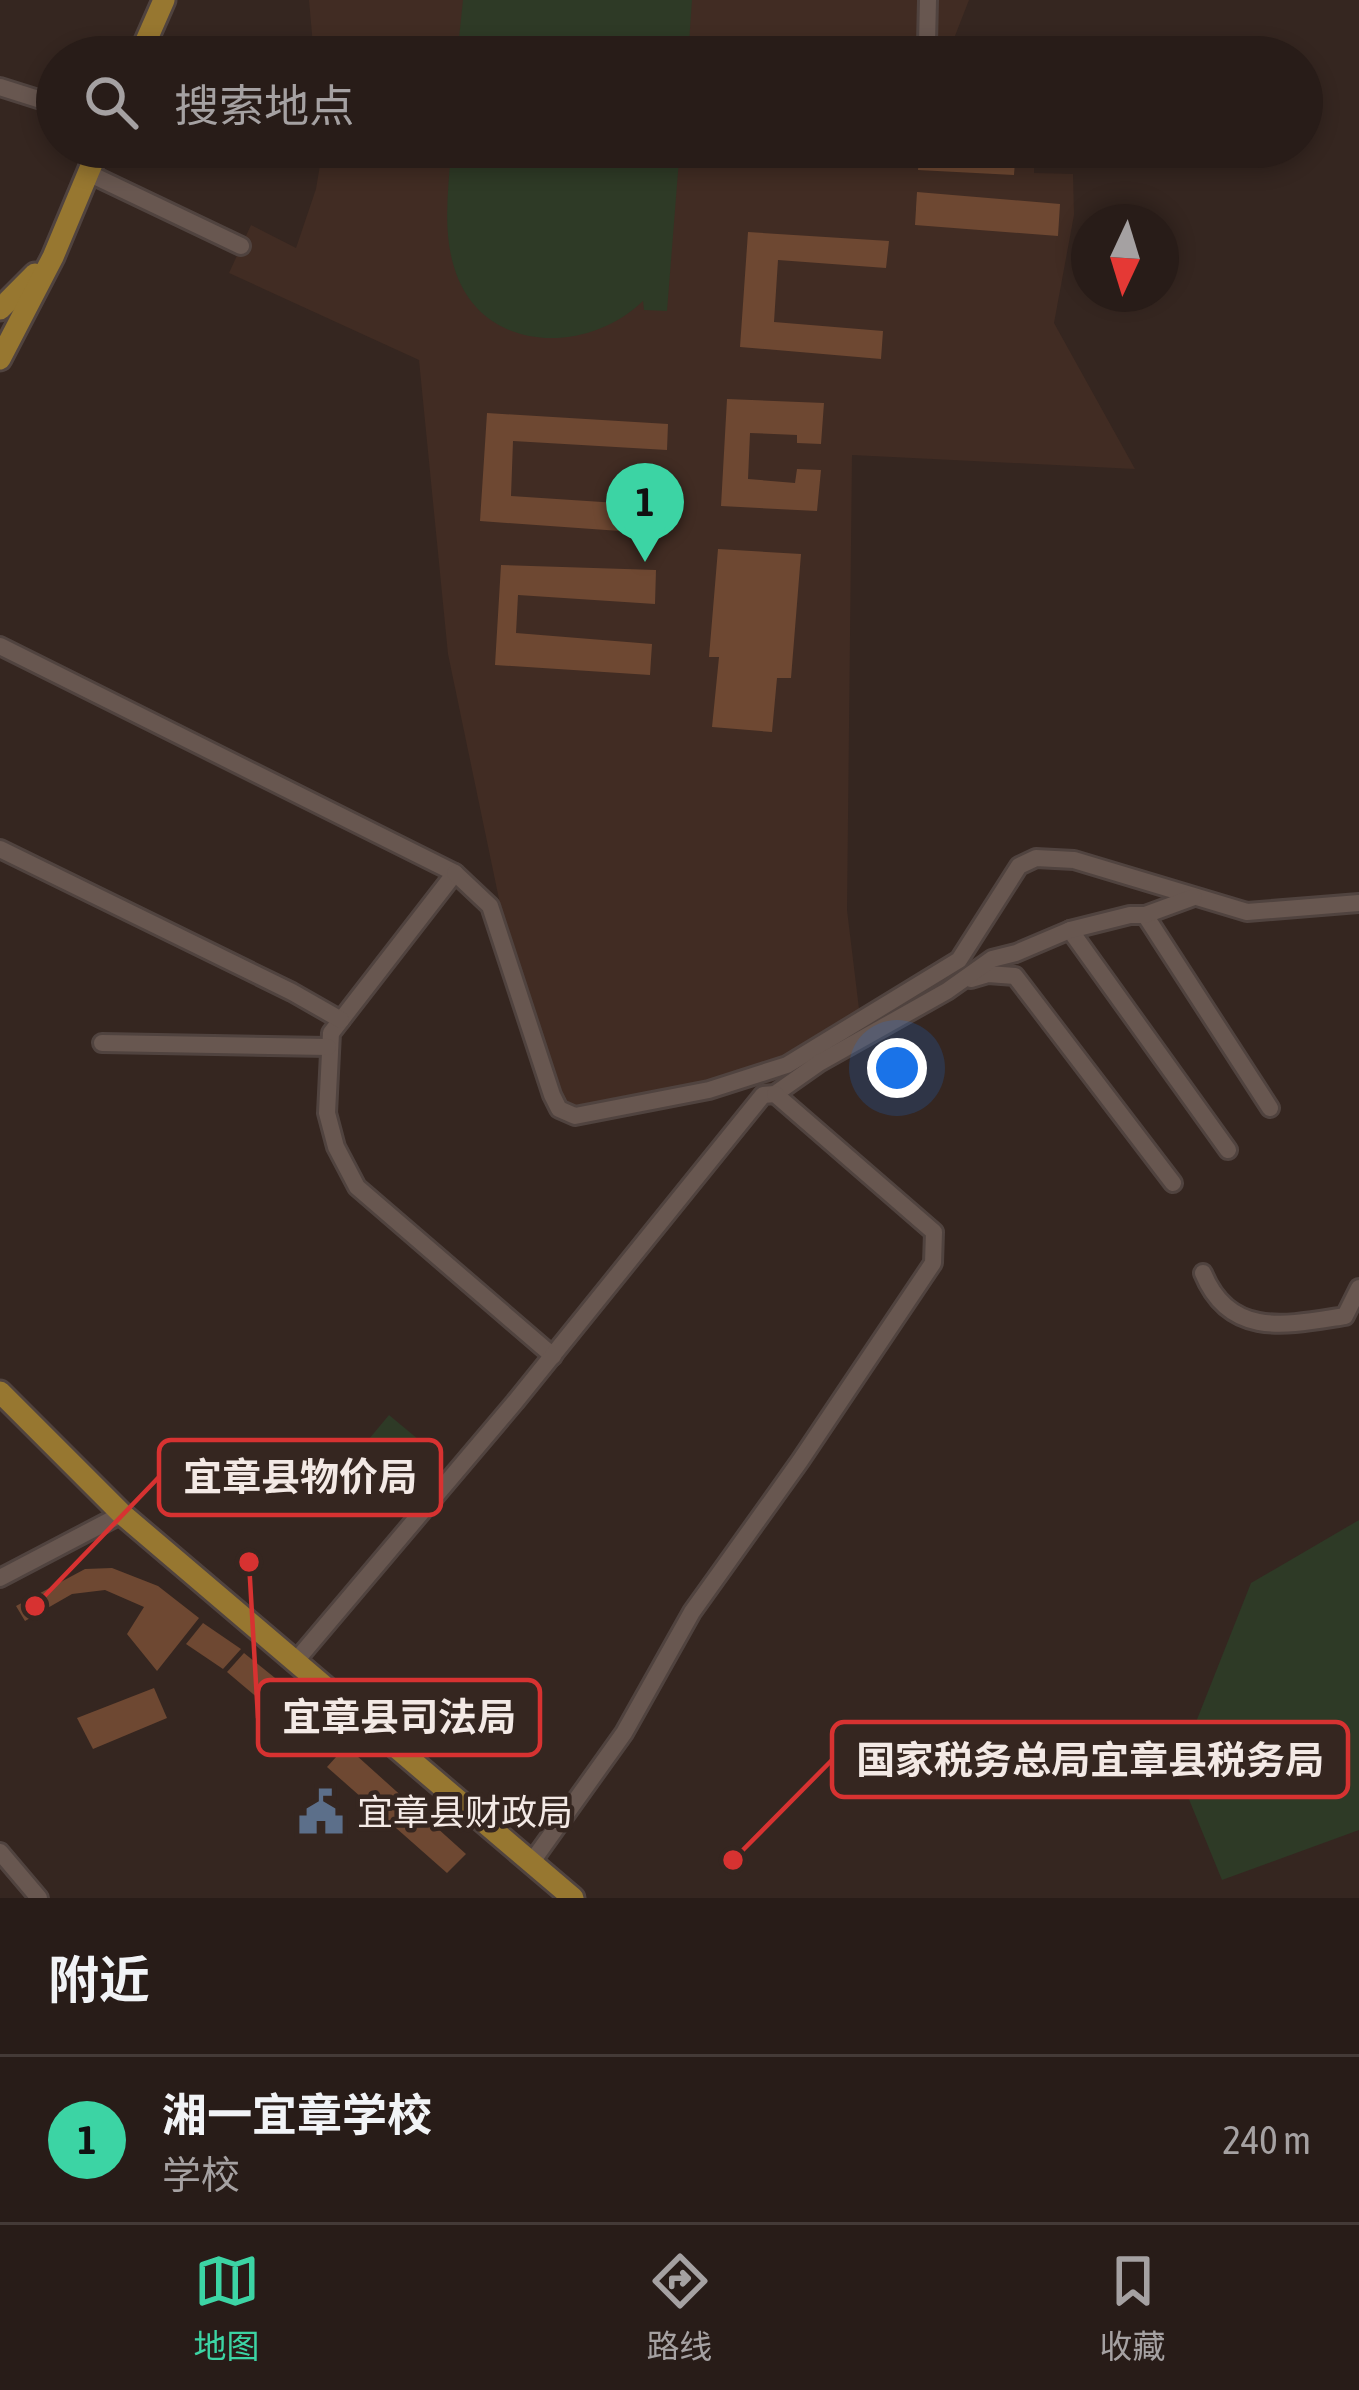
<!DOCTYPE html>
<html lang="zh">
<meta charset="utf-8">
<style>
body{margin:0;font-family:"Asap Condensed","Noto Sans SC",sans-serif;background:#342925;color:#f1f3f6}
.compass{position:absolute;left:1071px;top:204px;width:108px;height:108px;border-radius:50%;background:#281c18;box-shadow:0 6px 18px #0003;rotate:184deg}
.you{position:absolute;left:897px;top:1068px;width:42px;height:42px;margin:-30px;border:9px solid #fff;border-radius:50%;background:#1a73e8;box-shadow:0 0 0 18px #1a73e833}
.badge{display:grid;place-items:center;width:78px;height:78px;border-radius:50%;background:#3cd4a4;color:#111;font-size:39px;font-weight:700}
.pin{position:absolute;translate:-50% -99px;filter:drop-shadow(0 3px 6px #0008)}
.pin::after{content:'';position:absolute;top:63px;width:42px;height:36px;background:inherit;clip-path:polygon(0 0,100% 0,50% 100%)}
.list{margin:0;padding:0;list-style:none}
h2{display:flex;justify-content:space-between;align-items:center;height:156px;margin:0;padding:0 48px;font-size:51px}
h2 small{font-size:39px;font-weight:400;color:#a5a1a2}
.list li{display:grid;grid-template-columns:78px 1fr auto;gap:36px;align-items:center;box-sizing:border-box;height:168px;padding:0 48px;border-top:3px solid #443a37}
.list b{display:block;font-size:45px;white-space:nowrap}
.list p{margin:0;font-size:39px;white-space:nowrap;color:#a5a1a2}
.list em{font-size:39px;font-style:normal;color:#a5a1a2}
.icon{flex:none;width:66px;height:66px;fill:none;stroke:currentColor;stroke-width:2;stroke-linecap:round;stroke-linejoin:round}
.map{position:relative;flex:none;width:1359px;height:1898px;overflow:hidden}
.search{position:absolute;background:#281c18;box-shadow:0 6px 18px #0003;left:36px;right:36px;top:36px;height:132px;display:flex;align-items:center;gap:30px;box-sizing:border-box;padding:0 42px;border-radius:66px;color:#a5a1a2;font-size:45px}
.sheet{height:324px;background:#281c18}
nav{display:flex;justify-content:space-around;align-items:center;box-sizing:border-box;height:168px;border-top:3px solid #443a37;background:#281c18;font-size:33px;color:#a5a1a2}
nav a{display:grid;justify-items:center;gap:6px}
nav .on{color:#3cd4a4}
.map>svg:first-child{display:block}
.built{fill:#412c23}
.green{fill:#2e3a26}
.building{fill:#6e4832}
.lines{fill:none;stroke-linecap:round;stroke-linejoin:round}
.minor-casing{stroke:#50433f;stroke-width:22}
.major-casing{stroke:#50433f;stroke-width:27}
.minor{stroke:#685750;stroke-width:16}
.major{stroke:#977730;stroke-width:21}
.labels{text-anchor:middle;stroke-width:9;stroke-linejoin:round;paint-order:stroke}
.poi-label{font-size:36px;fill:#f3e9e5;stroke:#352620;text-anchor:start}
.leader{fill:none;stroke:#d73231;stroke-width:4.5}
.callout-dot{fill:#d73231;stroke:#352620;stroke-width:4.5}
.callout{fill:#352620;stroke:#d73231;stroke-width:4.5}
.callout-label{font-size:39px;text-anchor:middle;font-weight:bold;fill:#f3e9e5}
</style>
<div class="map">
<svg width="1359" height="1898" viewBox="0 0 1359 1898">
<rect width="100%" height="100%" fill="#352620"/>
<g class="built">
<polygon points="309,0 969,0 953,41 983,57 314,57"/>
<polygon points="323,147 1034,147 1034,173 1073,174 1074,215 1054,323 1135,469 852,455 847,910 860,1017 791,1060 721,1082 574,1110 558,1097 504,923 448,654 419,360 229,273 251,225 296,248 316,189"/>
</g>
<g class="green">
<polygon points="463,0 692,0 688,57 457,57"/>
<path d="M451,147H680L667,311L644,310L643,301C586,356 480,354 454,267C442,228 449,187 451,147Z"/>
<polygon points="389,1415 442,1459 421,1483 369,1439"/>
<polygon points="1359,1520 1359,1830 1222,1880 1177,1770 1251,1583"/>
</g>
<g class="building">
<polygon points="920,147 1016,147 1014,175 918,170"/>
<polygon points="917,192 1060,204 1058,236 915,225"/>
<polygon points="748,232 889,241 886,268 778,260 774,322 883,331 881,359 740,347"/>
<polygon points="727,399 824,403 821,444 797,443 797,435 750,433 748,479 795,483 797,469 821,470 817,511 721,506"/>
<polygon points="487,413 668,424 667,450 513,441 511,496 663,506 662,534 480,521"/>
<polygon points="718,549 801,554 791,678 777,678 772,732 712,727 719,657 709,657"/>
<polygon points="501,565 656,570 655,604 518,595 516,633 652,644 650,675 495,665"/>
<polygon points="112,1568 158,1586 199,1618 157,1671 127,1634 144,1607 105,1590 72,1594 25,1621 16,1606 85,1569"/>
<polygon points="203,1623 241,1649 223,1669 186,1644"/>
<polygon points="244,1653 316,1711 297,1731 227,1672"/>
<polygon points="154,1688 167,1718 93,1749 77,1718"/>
<polygon points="346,1746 466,1854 447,1873 327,1767"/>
</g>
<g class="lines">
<g class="minor-casing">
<g id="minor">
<polyline points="927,43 928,0"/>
<polyline points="0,87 57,105"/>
<polyline points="88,173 241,246"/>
<polyline points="0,646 455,873 331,1033 327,1113 336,1147 357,1187 553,1356"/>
<polyline points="0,849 292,992 341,1020"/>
<polyline points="455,873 490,906 552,1095 559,1109 575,1116 709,1090 787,1065 959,960 1019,866 1036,858 1074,860 1247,912 1359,903"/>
<polyline points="1145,915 1270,1108"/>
<polyline points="1070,930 1228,1150"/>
<polyline points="971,979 988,974 1015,976 1173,1183"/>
<polyline points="102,1043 328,1047"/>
<path d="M1203,1273C1230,1339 1288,1325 1345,1316L1359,1288"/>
<polyline points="0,1578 122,1514"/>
<polyline points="294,1663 515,1402 763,1095 775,1094 819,1063 947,991 992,959 1016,953 1070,930 1130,915 1145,915 1194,897"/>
<polyline points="0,1852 39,1898"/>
<polyline points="531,1863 624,1733 692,1612 800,1461 933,1263 934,1232 775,1094"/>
</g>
</g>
<g class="major-casing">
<g id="major">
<polyline points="139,57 164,0"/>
<polyline points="0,309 35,274"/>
<polyline points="0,359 53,257 99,147"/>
<polyline points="0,1392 122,1514 573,1898"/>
</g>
</g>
<use href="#minor" class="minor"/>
<use href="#major" class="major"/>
</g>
<defs>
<g id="civic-bare" transform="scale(3.6)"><path d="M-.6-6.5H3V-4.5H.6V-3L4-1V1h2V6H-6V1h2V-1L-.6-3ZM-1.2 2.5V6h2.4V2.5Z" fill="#5c6f8a" stroke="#352620" stroke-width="2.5" paint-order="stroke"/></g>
</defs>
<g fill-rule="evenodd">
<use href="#civic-bare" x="321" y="1812"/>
</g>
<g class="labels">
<g class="poi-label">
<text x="357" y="1825">宜章县财政局</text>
</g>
</g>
<path class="leader" d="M35 1606L159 1477M249 1562L258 1718M733 1860L832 1760"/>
<g class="callout-dot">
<circle cx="35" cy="1606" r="12"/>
<circle cx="249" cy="1562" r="12"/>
<circle cx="733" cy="1860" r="12"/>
</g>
<g class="callout">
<rect x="159" y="1440" width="282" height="75" rx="12"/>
<rect x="258" y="1680" width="282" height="75" rx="12"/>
<rect x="832" y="1722" width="516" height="75" rx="12"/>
</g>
<g class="callout-label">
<text x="300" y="1491">宜章县物价局</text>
<text x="399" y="1731">宜章县司法局</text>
<text x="1090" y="1774">国家税务总局宜章县税务局</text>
</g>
</svg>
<svg class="compass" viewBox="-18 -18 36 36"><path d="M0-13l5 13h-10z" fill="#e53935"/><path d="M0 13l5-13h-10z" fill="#a5a1a2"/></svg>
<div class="you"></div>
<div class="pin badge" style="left:645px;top:562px">1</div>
<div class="search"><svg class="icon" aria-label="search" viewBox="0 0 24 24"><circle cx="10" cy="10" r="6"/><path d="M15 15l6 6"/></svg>搜索地点</div>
</div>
<section class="sheet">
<h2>附近<small></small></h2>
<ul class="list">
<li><span class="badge">1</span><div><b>湘一宜章学校</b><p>学校</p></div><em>240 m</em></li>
</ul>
</section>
<nav>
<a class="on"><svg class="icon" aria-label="map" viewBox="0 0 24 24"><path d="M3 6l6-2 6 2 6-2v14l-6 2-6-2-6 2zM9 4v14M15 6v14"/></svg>地图</a>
<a><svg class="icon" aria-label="directions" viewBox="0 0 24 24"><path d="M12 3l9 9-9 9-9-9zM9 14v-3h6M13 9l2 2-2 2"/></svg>路线</a>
<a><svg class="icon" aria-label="saved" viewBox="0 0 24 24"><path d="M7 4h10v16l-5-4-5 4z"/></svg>收藏</a>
</nav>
